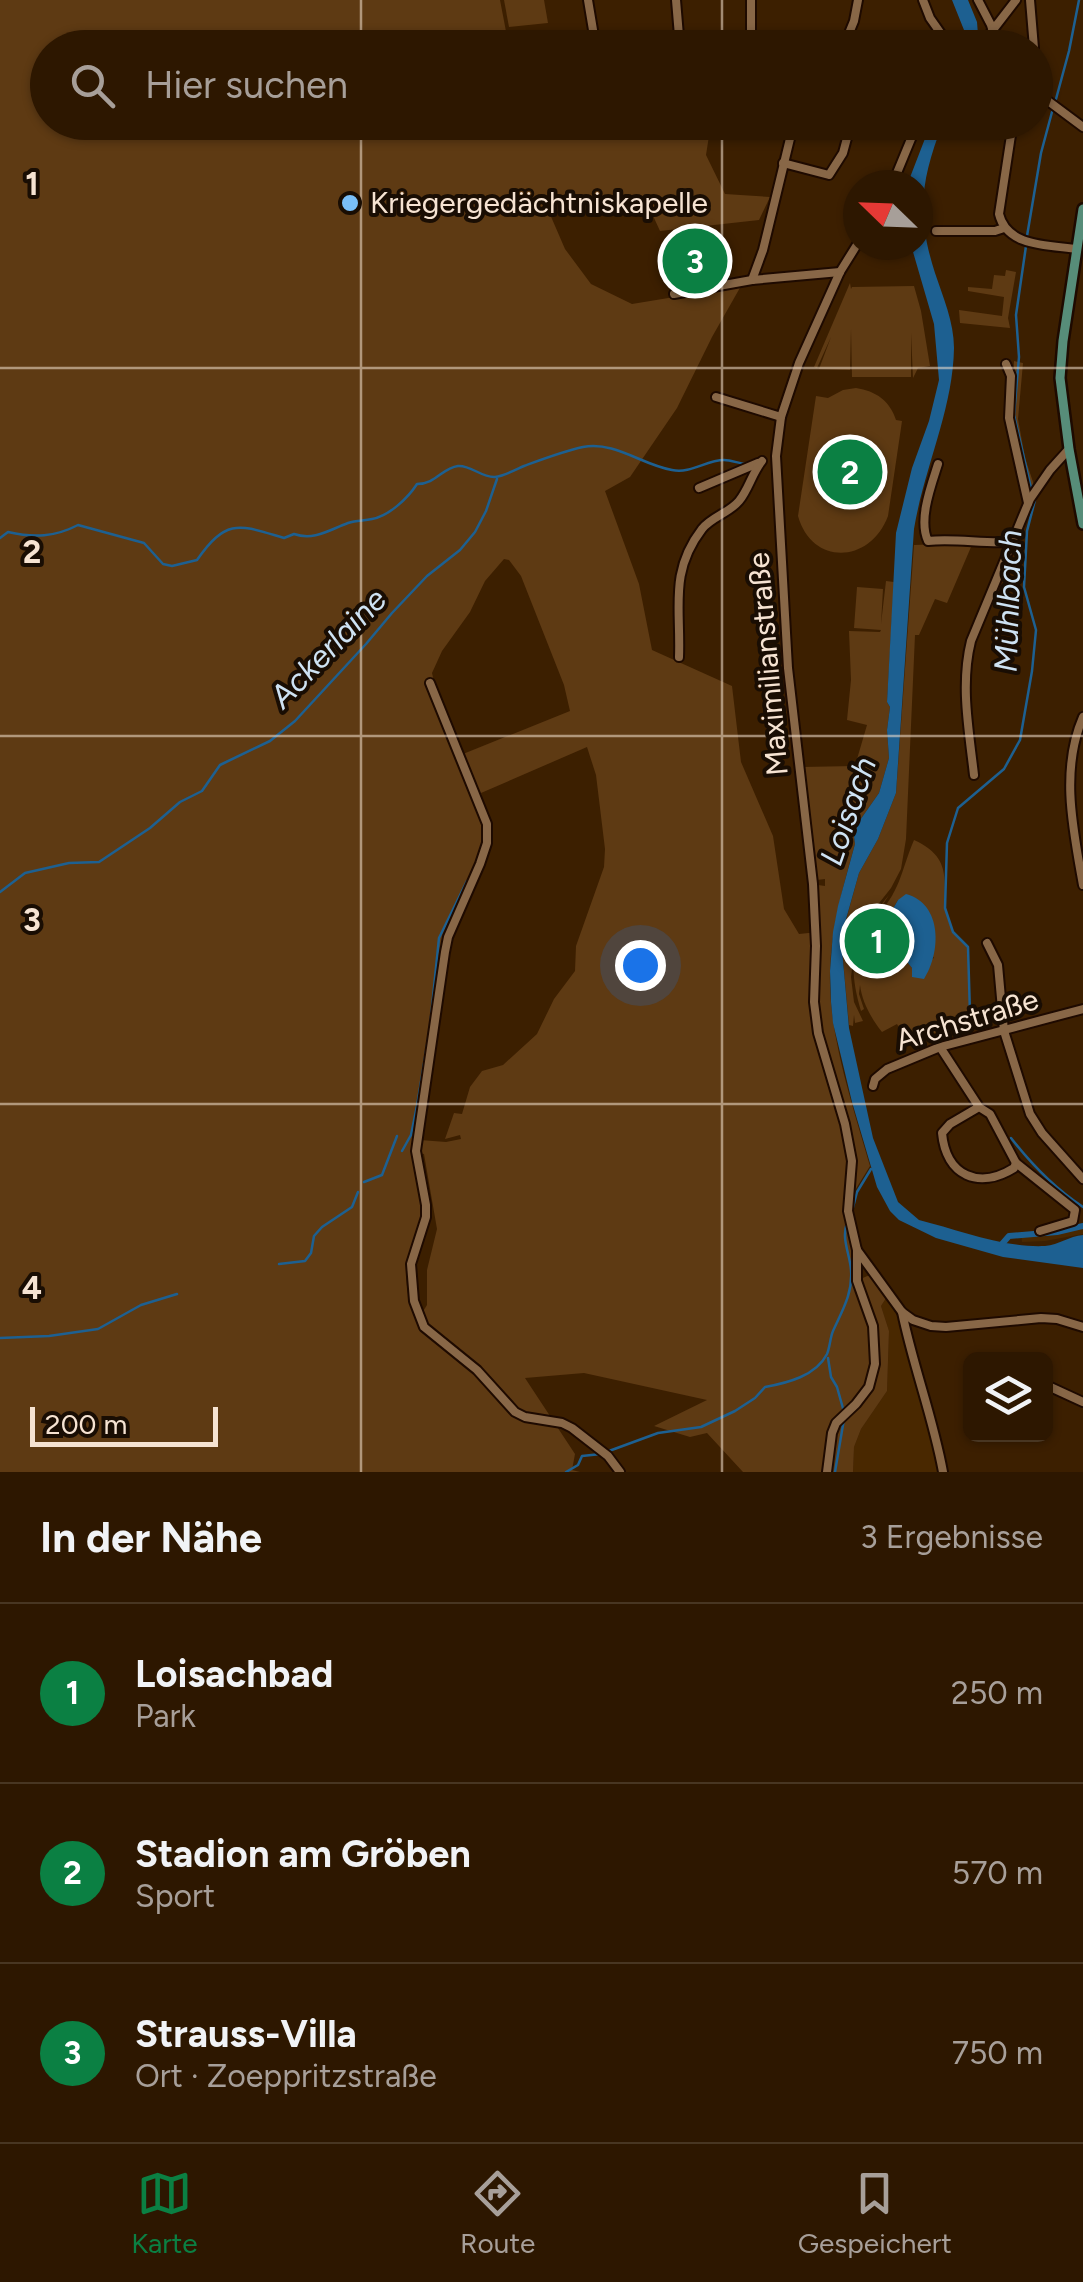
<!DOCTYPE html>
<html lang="de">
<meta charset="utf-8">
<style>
body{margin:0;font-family:Figtree,sans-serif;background:#35200a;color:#f1f3f6}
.controls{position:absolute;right:30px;bottom:30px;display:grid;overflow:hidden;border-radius:15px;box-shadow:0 2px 8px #0004}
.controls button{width:90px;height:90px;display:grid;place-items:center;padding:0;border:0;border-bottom:2px solid #483622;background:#2d1700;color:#f1f3f6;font:50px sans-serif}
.compass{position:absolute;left:843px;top:170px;width:90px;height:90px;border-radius:50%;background:#2d1700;box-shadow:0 2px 8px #0004;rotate:293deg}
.scale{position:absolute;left:30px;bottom:25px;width:188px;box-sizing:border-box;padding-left:10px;border:5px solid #f6e3d2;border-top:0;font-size:28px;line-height:35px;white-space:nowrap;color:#f6e3d2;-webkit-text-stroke:8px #190d03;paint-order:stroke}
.you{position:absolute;left:640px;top:965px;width:35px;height:35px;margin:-25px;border:8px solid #fff;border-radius:50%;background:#1a73e8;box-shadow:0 0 0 15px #1a73e833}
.badge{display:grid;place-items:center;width:65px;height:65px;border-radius:50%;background:#0b8043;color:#fff;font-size:32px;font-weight:700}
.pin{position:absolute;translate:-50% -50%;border:5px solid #fff;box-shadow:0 2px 10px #0006}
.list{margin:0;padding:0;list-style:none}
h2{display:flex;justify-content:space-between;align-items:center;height:130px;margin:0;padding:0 40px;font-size:42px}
h2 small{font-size:32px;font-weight:400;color:#a79f99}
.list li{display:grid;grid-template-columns:65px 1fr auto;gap:30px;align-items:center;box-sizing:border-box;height:180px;padding:0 40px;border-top:2px solid #483622}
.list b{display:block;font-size:38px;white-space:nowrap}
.list p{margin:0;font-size:32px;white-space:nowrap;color:#a79f99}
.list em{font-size:32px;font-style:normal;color:#a79f99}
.icon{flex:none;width:55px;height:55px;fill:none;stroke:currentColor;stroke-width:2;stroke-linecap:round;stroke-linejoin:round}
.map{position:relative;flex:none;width:1083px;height:1472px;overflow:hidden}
.search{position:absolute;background:#2d1700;box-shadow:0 2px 8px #0004;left:30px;right:30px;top:30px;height:110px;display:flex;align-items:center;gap:25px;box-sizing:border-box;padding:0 35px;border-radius:55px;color:#a79f99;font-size:38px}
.sheet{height:670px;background:#2d1700}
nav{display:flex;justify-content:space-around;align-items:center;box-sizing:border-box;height:140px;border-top:2px solid #483622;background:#2d1700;font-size:28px;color:#a79f99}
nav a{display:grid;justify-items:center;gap:5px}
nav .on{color:#0b8043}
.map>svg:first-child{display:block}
.built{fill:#492800}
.green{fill:#5e3a13;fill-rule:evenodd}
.water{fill:#1d6091}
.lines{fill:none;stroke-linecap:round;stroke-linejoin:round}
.stream{stroke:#1d6091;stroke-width:2.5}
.canal{stroke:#1d6091;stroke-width:6}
.minor-casing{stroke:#1e0a00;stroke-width:12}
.major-casing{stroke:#1e0a00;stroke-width:14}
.minor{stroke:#886747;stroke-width:8}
.major{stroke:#578d79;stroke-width:9}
.grid{fill:none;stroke:#f6e3d2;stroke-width:2.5;stroke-opacity:0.55}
.poi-dot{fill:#7abff8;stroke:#190d03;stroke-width:4}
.labels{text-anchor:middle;stroke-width:8;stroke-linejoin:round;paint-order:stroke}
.poi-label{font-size:30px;fill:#f6e3d2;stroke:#190d03;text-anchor:start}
.street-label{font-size:30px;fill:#f6e3d2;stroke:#190d03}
.water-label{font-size:32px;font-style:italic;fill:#cee2f3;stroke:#190d03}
.grid-label{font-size:32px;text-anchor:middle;font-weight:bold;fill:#f6e3d2;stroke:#190d03;stroke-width:8;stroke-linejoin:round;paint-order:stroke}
</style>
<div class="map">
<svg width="1083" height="1472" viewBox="0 0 1083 1472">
<rect width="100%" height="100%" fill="#3c1f00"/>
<g class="built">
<polygon points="1083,1224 1083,1234 1045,1241 1022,1242 1021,1232 1042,1233"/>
<polygon points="888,1295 902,1312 942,1472 853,1472 854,1447 861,1429 887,1391 889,1331 881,1306"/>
</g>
<g class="green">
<path d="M0,0H500L509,47L48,48V122H516L525,127L575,122L711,123L706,155L725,194L770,197L759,220L660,231L649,207L549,212L565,249L591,284L632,304L741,286L712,337L677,408L630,477L605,491L639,584L652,650L732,686L741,762L773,836L784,909L799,934L818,932L820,924L818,885L825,886V879L817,880L802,767L855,766L867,725L847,720L851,680L849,631L880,632L881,630L854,628L857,587L883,589L881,624L886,581L894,582L887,702L890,707L887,730L889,758L879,793L858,823L854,837L855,844C843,887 831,928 830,972C828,1034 853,1106 870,1166L849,1200L858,1280L872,1274L888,1295L881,1306L889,1331L887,1391L861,1429L854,1447L853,1472H743L707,1433L690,1437L654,1426L707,1400L584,1373L525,1378L575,1454L572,1470L580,1472H0ZM504,559L509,560L521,576L564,685L570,711L463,754L436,690L432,673L442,651L470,612L485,581ZM587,747L596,775L605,849L604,867L576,946L575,971L554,999L537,1034L503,1065L482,1071L470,1087L462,1114L454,1113L445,1139L460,1135L461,1139L446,1142L420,1140L418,1153L424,1154L437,1229L427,1270V1305L422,1313L414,1316C406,1293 403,1271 412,1246C416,1234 422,1222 422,1208C423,1188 413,1168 413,1145L448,930L480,851L491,836L481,793Z"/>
<polygon points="504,0 544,0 548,23 509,27"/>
<polygon points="1006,270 1016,272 1008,318 1010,328 960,323 959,310 1002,316 1004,297 968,291 968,287 992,289 994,275 1005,276"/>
<polygon points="850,283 851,289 852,287 914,286 921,311 930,366 918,368 913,378 911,333 911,377 852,377 851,329 850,370 819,369 831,337 817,368 814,367"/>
<polygon points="1014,361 1023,363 1018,419 1025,458 1034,485 1027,493 1011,416"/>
<path d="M856,388C876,391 890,401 896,420L902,421L901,428L888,516C870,564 812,566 798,516L816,396L828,398L843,390Z"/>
<polygon points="944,544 971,547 947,603 935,599 919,635 915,635 906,839 901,869 891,888 857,931 851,977 854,1002 863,1021 855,1023 854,1015 853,1026 849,1025 842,949 843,931 859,873 878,839 896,793 914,545"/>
<path d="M914,840C963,862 934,894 952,929C955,936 963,941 968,947L970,1014C950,1023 932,1036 911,1045L907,1042L897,1024L882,1032C871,1018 862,1002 860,985L859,994L864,1009L861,1011C845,957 855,936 889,895L873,920C901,892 900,873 914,840ZM898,900L934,958L912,968L899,950L898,944L883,926Z"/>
</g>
<g class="water">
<polygon points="952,0 968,0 977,22 979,47 959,47 964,30"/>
<path d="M931,123H943C921,179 916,214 935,273C943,297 954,322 954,348C953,410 924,468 914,529L896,793L878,839L859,873L843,930L842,949L849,1028L873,1138L898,1202L919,1220C959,1230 1003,1248 1045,1246C1059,1245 1069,1236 1083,1235V1268L1003,1257L936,1238L899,1220L890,1211L877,1187L852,1102L833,1023L831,1002L830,971L833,932L838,906L855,844L854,837L858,823L879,793L889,758L887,730L890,707L887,702L896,533L912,468L929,421L939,380L934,324L911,245H918V185H909V180Z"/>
<path d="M906,894C943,904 941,953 924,979L912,977V968L900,953L898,944L891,943L883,926L898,900Z"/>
</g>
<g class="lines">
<g class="stream">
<polyline points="1056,99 1069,51 1079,0"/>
<polyline points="1027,236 1041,153 1052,112"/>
<polyline points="1026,246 1016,315 1019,357 1014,415 1031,488"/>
<path d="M0,538L8,532C34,538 55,537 78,525L144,543L163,564L172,566L197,560C227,517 240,525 284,538L294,534C314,541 329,530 348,523C357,520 364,521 372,519C389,516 408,498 417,484C436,484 442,468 458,466C471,465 482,478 495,477C504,476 515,470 524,466C543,459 564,451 583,447C615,441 642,465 672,470C691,474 706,460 724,460C732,460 740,464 747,464"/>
<polyline points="0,892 25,873 69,863 99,862 150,828 180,802 202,791 220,765 270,741 295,721 366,644 392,613 427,576 460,550 475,532 486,511 497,479"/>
<polyline points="963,1027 970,1014 968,947 953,932 945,908 947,843 958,808 1004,769 1020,740 1032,671 1036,630 1024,587 1027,531 1035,500"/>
<path d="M1011,1138C1032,1165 1054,1188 1083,1207"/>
<polyline points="402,1151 411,1135 417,1106 430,1027 439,938 467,881"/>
<polyline points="364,1182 382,1175 397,1136"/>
<polyline points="852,1211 857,1192 871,1169"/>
<polyline points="279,1264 305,1261 311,1253 314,1236 322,1227 352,1207 358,1192"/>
<polyline points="0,1338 49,1336 98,1329 141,1305 177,1294"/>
<polyline points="828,1358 831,1377 837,1387 844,1412"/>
<path d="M609,1451L658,1433L701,1427L735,1411L755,1398L765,1387C787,1383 816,1376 827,1354C830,1347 830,1338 833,1331C842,1311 853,1293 851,1270C850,1254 841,1239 847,1223"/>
<polyline points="566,1472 578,1465 582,1456 601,1454"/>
<polyline points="835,1472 844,1419"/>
</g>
<polyline class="canal" points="1002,1244 1009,1236 1057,1232 1083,1226"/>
<g class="minor-casing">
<g id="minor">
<polyline points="588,0 596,48"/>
<polyline points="676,0 680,48"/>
<polyline points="751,0 751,48"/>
<polyline points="923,0 930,18 951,48"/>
<polyline points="978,0 991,25 998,48"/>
<polyline points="1030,0 1034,48"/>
<polyline points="843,48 854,21 858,0"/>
<polyline points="954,48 989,35 1016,0"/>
<polyline points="1036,92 1083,127"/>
<path d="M1013,122L999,214C1007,247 1048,245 1077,249"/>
<polyline points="783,163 829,175 843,153 851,123"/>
<polyline points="892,185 918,122"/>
<polyline points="936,231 995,231 1004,228"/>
<polyline points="858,243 840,272 799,363 781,417 776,456 788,668 813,884 816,946 814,1002 818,1033 845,1124 852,1161 848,1211 857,1250 902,1312 913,1320 931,1326 946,1327 1041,1318 1057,1319 1083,1327"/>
<polyline points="752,280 763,250 794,122"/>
<polyline points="674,294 752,280 840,272"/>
<polyline points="1006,364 1011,376 1009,418 1028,503"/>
<polyline points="716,397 781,417"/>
<path d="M938,464C931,486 918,520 928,541C956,538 983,544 1011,542"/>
<polyline points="699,488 758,463"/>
<path d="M679,657C681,608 669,572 702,529C711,517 729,513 739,501C749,489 752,473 762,461"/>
<polyline points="430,683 487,824 487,843 480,864 448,937 445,952 416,1151 426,1205 426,1217 411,1264 414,1301 424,1327 477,1370 515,1412 525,1417 562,1423 572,1428 608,1456 620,1472"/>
<path d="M1083,717C1060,770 1073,829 1083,885"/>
<path d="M974,775C969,730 960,685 971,641L1030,499L1050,470L1069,449"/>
<polyline points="987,943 998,965 1004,1031 1030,1114 1042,1133 1083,1179"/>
<path d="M940,1047L979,1107L950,1124L942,1133C946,1176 979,1190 1014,1168L1016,1163L990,1114L979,1107"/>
<polyline points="873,1086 875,1079 887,1069 940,1047 1083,1009"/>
<polyline points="1016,1163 1075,1210 1073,1221 1040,1231"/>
<path d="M902,1312C913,1366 933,1417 943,1472"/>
<polyline points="1046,1385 1083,1402"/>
<polyline points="827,1472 832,1433 836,1423 856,1404 869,1387 875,1364 873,1326 857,1281 857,1250"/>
</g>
</g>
<g class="major-casing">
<polyline id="major" points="1083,209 1063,341 1060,378 1069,449 1083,524"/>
</g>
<use href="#minor" class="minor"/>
<use href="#major" class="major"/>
</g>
<path class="grid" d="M361,0V48M722,0V48M361,122V1472M722,122V1472M0,368H1083M0,736H1083M0,1104H1083"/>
<circle class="poi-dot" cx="350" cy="203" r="10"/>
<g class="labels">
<g class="poi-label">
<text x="370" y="213">Kriegergedächtniskapelle</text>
</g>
<g class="street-label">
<text transform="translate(768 664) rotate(-95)" y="10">Maximilianstraße</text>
<text transform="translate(967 1020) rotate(-17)" y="10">Archstraße</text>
</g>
<g class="water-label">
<text transform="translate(1008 601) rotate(-88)" y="11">Mühlbach</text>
<text transform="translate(328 648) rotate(-46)" y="11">Ackerlaine</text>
<text transform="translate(848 811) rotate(-71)" y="11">Loisach</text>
</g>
</g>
<g class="grid-label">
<text x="32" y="195">1</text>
<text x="32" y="563">2</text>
<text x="32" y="931">3</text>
<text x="32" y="1299">4</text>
</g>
</svg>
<div class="controls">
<button><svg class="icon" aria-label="layers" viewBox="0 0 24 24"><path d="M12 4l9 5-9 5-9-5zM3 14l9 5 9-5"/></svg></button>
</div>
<svg class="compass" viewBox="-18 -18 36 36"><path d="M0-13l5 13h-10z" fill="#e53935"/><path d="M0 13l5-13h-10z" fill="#a79f99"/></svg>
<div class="scale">200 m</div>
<div class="you"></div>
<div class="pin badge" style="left:877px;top:941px">1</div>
<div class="pin badge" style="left:850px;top:472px">2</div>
<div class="pin badge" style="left:695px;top:261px">3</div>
<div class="search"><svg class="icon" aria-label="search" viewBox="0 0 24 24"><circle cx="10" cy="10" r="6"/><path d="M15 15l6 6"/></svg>Hier suchen</div>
</div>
<section class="sheet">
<h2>In der Nähe<small>3 Ergebnisse</small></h2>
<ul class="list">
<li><span class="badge">1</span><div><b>Loisachbad</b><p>Park</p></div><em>250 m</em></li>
<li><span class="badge">2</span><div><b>Stadion am Gröben</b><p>Sport</p></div><em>570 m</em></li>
<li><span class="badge">3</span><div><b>Strauss-Villa</b><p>Ort · Zoeppritzstraße</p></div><em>750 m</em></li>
</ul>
</section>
<nav>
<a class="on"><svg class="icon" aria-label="map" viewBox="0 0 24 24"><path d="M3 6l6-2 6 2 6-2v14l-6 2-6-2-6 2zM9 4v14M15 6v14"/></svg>Karte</a>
<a><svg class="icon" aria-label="directions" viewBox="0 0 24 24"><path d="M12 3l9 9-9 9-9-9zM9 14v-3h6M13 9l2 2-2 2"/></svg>Route</a>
<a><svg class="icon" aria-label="saved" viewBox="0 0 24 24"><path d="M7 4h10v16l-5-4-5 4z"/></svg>Gespeichert</a>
</nav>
